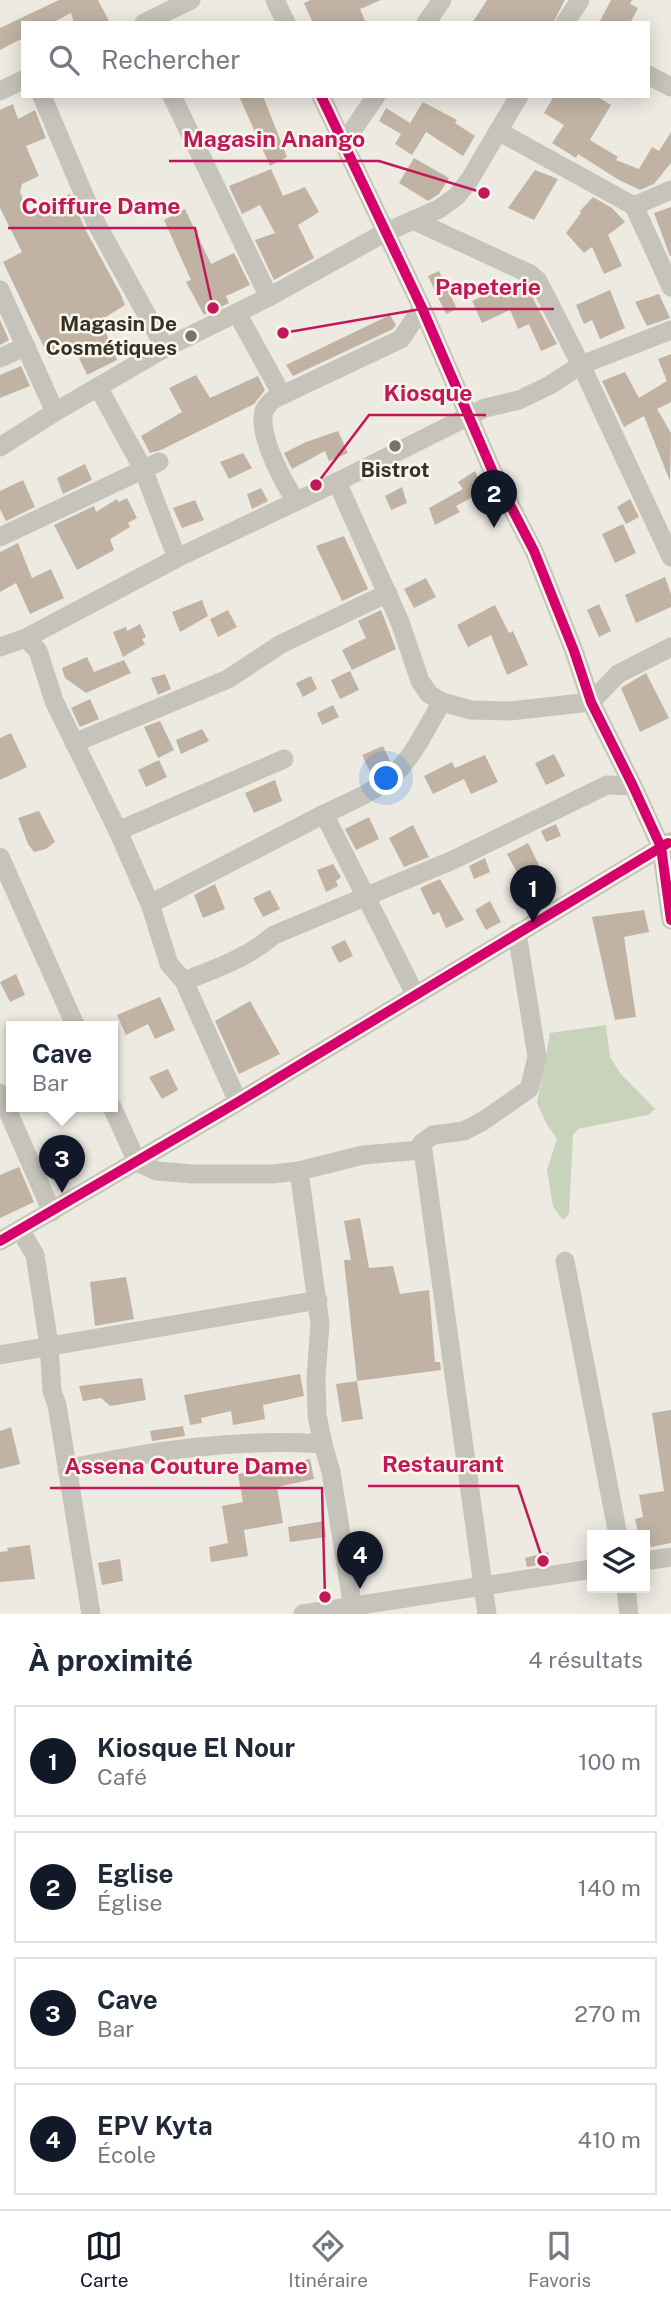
<!DOCTYPE html>
<html lang="fr">
<meta charset="utf-8">
<style>
body{margin:0;font-family:"Public Sans",sans-serif;background:#f2f2f3;color:#1f2937}
.controls{position:absolute;right:21px;bottom:21px;display:grid;overflow:hidden;border-radius:0px;box-shadow:0 4px 18px #0003}
.controls button{width:63px;height:63px;display:grid;place-items:center;padding:0;border:0;border-bottom:2px solid #e0e1e3;background:#fff;color:#1f2937;font:35px sans-serif}
.you{position:absolute;left:387px;top:779px;width:24px;height:24px;margin:-18px;border:5px solid #fff;border-radius:50%;background:#1a73e8;box-shadow:0 0 0 10px #1a73e833}
.badge{display:grid;place-items:center;width:46px;height:46px;border-radius:50%;background:#111827;color:#fff;font-size:23px;font-weight:700}
.pin{position:absolute;translate:-50% -58px;filter:drop-shadow(0 2px 4px #0008)}
.pin::after{content:'';position:absolute;top:37px;width:24px;height:21px;background:inherit;clip-path:polygon(0 0,100% 0,50% 100%)}
.popup{position:absolute;left:6px;top:1021px;width:112px;height:91px;box-sizing:border-box;display:grid;place-content:center;border-radius:0px;background:#fff;filter:drop-shadow(0 2px 5px #0005);font-size:23px;white-space:nowrap;color:#747a83}
.popup b{font-size:26px;color:#1f2937}
.popup::after{content:'';position:absolute;left:50%;top:100%;margin-left:-14px;border:14px solid transparent;border-top-color:#fff}
.list{margin:0;padding:0;list-style:none}
h2{display:flex;justify-content:space-between;align-items:center;height:91px;margin:0;padding:0 28px;font-size:30px}
h2 small{font-size:23px;font-weight:400;color:#747a83}
.list li{display:grid;grid-template-columns:46px 1fr auto;gap:21px;align-items:center;box-sizing:border-box;height:112px;margin:0 14px 14px;padding:0 14px;border:2px solid #e0e1e3;border-radius:0px}
.list b{display:block;font-size:26px;white-space:nowrap}
.list p{margin:0;font-size:23px;white-space:nowrap;color:#747a83}
.list em{font-size:23px;font-style:normal;color:#747a83}
.icon{flex:none;width:38px;height:38px;fill:none;stroke:currentColor;stroke-width:2;stroke-linecap:round;stroke-linejoin:round}
.map{position:relative;flex:none;width:671px;height:1614px;overflow:hidden}
.search{position:absolute;background:#fff;box-shadow:0 4px 18px #0003;left:21px;right:21px;top:21px;height:77px;display:flex;align-items:center;gap:18px;box-sizing:border-box;padding:0 24px;border-radius:0px;color:#747a83;font-size:26px}
.sheet{height:595px;background:#fff}
nav{display:flex;justify-content:space-around;align-items:center;box-sizing:border-box;height:98px;border-top:2px solid #e0e1e3;background:#fff;font-size:19px;color:#747a83}
nav a{display:grid;justify-items:center;gap:4px}
nav .on{color:#111827}
.map>svg:first-child{display:block}
.green{fill:#c9d3bc}
.building{fill:#c0b3a4}
.lines{fill:none;stroke-linecap:round;stroke-linejoin:round}
.minor{stroke:#c6c3bb;stroke-width:19}
.cycleway-casing{stroke:#faf6e9;stroke-width:15}
.cycleway{stroke:#d6006c;stroke-width:10}
.poi-dot{fill:#77726a;stroke:#faf6e9;stroke-width:2.5}
.labels{text-anchor:middle;stroke-width:5;stroke-linejoin:round;paint-order:stroke}
.poi-label{font-size:21px;font-weight:bold;fill:#373129;stroke:#faf6e9;text-anchor:end}
.leader{fill:none;stroke:#c2185b;stroke-width:2.5}
.callout-dot{fill:#c2185b;stroke:#faf6e9;stroke-width:2.5}
.callout-label{font-size:23px;text-anchor:middle;font-weight:bold;fill:#c2185b;stroke:#faf6e9;stroke-width:5;stroke-linejoin:round;paint-order:stroke}
</style>
<div class="map">
<svg width="671" height="1614" viewBox="0 0 671 1614">
<rect width="100%" height="100%" fill="#edeae2"/>
<polygon class="green" points="606,1025 610,1057 621,1074 655,1109 648,1115 578,1129 573,1135 569,1214 563,1220 553,1207 547,1170 557,1139 546,1123 537,1103 550,1033"/>
<g class="building">
<polygon points="59,0 98,0 110,23 74,23 71,13 52,23 23,23 23,38 0,50 0,28"/>
<polygon points="311,0 381,0 360,9 366,23 313,23 304,3"/>
<polygon points="487,0 565,0 553,23 472,23"/>
<polygon points="611,0 632,0 630,4 638,8 630,23 599,23"/>
<polygon points="239,96 263,96 287,157 270,166"/>
<polygon points="554,96 596,96 611,105 590,140 618,157 616,160 639,169 652,147 659,151 671,132 671,163 654,184 640,190 619,180 578,154 576,158 552,143 564,125 544,113"/>
<polygon points="423,102 457,120 455,123 475,136 463,156 426,132 412,155 395,144 401,134 379,121 386,108 410,123"/>
<polygon points="13,104 18,119 35,110 46,138 26,146 39,176 22,184 20,192 29,214 70,194 84,227 120,293 125,305 101,320 117,360 87,375 75,349 49,358 3,262 22,252 0,208 0,110"/>
<polygon points="414,158 449,178 439,194 428,201 399,183"/>
<polygon points="271,169 283,196 305,187 319,212 298,225 314,258 274,280 255,240 275,233 260,205 242,214 229,186"/>
<polygon points="535,170 558,179 534,220 508,208"/>
<polygon points="593,197 612,208 625,222 608,235 622,266 604,274 592,247 584,253 566,233 581,213 580,211"/>
<polygon points="671,207 671,256 670,256 654,213"/>
<polygon points="185,209 211,264 234,253 250,285 226,296 229,303 204,315 186,282 191,280 164,220"/>
<polygon points="439,271 457,309 446,314 428,276"/>
<polygon points="516,281 528,289 557,344 541,351 529,324 518,329 510,310 482,323 472,301"/>
<polygon points="610,290 625,328 600,339 592,320 584,324 576,305"/>
<polygon points="659,294 670,318 647,326 635,302"/>
<polygon points="390,315 396,325 393,329 293,376 286,365"/>
<polygon points="0,320 9,340 0,345"/>
<polygon points="671,354 671,402 657,409 671,433 670,481 644,416 624,427 602,381 625,372 639,398 667,381 658,359"/>
<polygon points="21,366 30,386 0,398 0,375"/>
<polygon points="196,375 210,398 258,376 265,390 254,404 161,450 150,453 141,436 182,412 169,388"/>
<polygon points="338,431 348,453 329,461 325,451 292,469 284,453 306,442"/>
<polygon points="243,453 252,468 229,479 220,462"/>
<polygon points="85,464 92,480 63,494 57,478"/>
<polygon points="475,471 484,491 456,506 460,512 435,525 429,508 463,489 458,482"/>
<polygon points="23,480 35,507 6,521 0,509 0,491"/>
<polygon points="402,487 407,503 391,510 385,496"/>
<polygon points="261,488 268,501 252,509 247,494"/>
<polygon points="127,498 137,518 128,523 130,527 110,539 114,550 77,570 54,525 94,506 96,512 117,499 119,502"/>
<polygon points="630,499 639,517 626,524 617,507"/>
<polygon points="195,500 204,520 182,528 173,508"/>
<polygon points="623,524 636,553 615,563 602,534"/>
<polygon points="344,536 368,589 342,601 316,546"/>
<polygon points="18,543 32,578 51,569 64,598 30,614 16,583 0,592 0,552"/>
<polygon points="665,577 671,594 671,607 636,623 625,595"/>
<polygon points="426,578 436,597 414,608 404,589"/>
<polygon points="202,600 208,616 180,632 172,612"/>
<polygon points="599,604 611,631 599,637 587,610"/>
<polygon points="495,605 509,633 513,631 528,665 507,675 491,635 468,647 457,625"/>
<polygon points="228,610 237,627 218,637 210,619"/>
<polygon points="381,610 396,649 352,670 342,650 366,638 358,621"/>
<polygon points="140,624 146,637 142,639 145,644 123,657 113,632 126,627 127,631"/>
<polygon points="87,657 94,672 124,660 131,673 86,693 65,678 62,668"/>
<polygon points="350,671 359,690 340,699 331,680"/>
<polygon points="646,673 669,718 640,732 621,688"/>
<polygon points="165,674 171,689 158,695 151,678"/>
<polygon points="311,676 317,689 303,697 296,683"/>
<polygon points="90,699 99,719 80,727 71,708"/>
<polygon points="333,705 339,717 322,725 317,713"/>
<polygon points="160,721 174,750 158,758 144,727"/>
<polygon points="202,729 209,741 181,754 176,740"/>
<polygon points="11,733 27,767 0,780 0,738"/>
<polygon points="383,746 390,761 372,776 362,755"/>
<polygon points="554,754 565,776 546,785 535,763"/>
<polygon points="485,755 498,782 471,794 464,779 433,794 424,776 452,762 455,768"/>
<polygon points="159,760 167,777 146,787 138,770"/>
<polygon points="275,780 282,801 254,813 245,793"/>
<polygon points="39,811 55,842 46,849 34,852 28,844 18,818"/>
<polygon points="369,817 379,839 356,850 345,829"/>
<polygon points="556,824 561,836 546,842 541,831"/>
<polygon points="413,825 429,857 404,867 389,838"/>
<polygon points="528,843 539,865 519,876 507,854"/>
<polygon points="485,858 490,872 474,879 469,866"/>
<polygon points="333,864 341,877 336,881 338,886 326,892 317,870"/>
<polygon points="440,879 464,920 446,928 439,912 433,915 420,888"/>
<polygon points="215,884 225,909 203,918 194,895"/>
<polygon points="270,890 280,909 263,917 253,898"/>
<polygon points="490,901 501,922 486,930 475,910"/>
<polygon points="644,910 649,932 624,937 636,1017 615,1020 592,917"/>
<polygon points="345,940 353,956 339,963 331,947"/>
<polygon points="16,974 25,995 10,1002 0,982"/>
<polygon points="160,997 175,1030 155,1039 148,1024 126,1035 117,1015"/>
<polygon points="250,1001 280,1054 239,1074 215,1021"/>
<polygon points="168,1069 178,1090 162,1099 149,1077"/>
<polygon points="19,1167 34,1202 0,1218 0,1175"/>
<polygon points="360,1218 369,1268 393,1266 400,1294 429,1290 435,1362 440,1362 441,1370 357,1381 344,1260 351,1260 344,1221"/>
<polygon points="126,1277 134,1319 95,1326 90,1282"/>
<polygon points="300,1374 304,1396 263,1405 265,1419 233,1425 231,1411 201,1418 202,1423 190,1425 184,1395"/>
<polygon points="142,1378 146,1400 110,1406 101,1398 83,1401 79,1386"/>
<polygon points="357,1381 363,1419 342,1422 336,1384"/>
<polygon points="671,1410 671,1543 651,1547 647,1530 638,1532 635,1519 643,1517 639,1495 664,1491 652,1413"/>
<polygon points="183,1426 185,1436 152,1441 150,1431"/>
<polygon points="11,1427 20,1464 0,1469 0,1431"/>
<polygon points="310,1459 314,1479 277,1487 283,1523 244,1530 248,1556 211,1562 209,1547 228,1543 222,1506 243,1502 238,1474"/>
<polygon points="324,1521 326,1537 290,1542 288,1527"/>
<polygon points="30,1545 35,1579 0,1582 0,1552 8,1551 7,1548"/>
<polygon points="548,1552 551,1563 527,1567 525,1558"/>
<polygon points="120,1559 123,1581 102,1585 98,1563"/>
</g>
<g class="lines">
<g class="minor">
<polyline points="275,0 286,23"/>
<polyline points="144,23 191,0"/>
<polyline points="426,23 442,0"/>
<polyline points="565,23 580,0"/>
<polyline points="648,75 671,87"/>
<polyline points="0,91 23,80"/>
<polyline points="42,96 95,221 165,348"/>
<polyline points="172,96 269,297"/>
<polyline points="321,96 422,308 492,470 534,551 574,651 591,702 633,786 661,847 671,920"/>
<polyline points="498,131 634,206 671,287"/>
<polyline points="344,143 376,96"/>
<polyline points="634,206 671,190"/>
<polyline points="413,220 530,274 538,281 581,365 671,557"/>
<polyline points="0,290 55,412"/>
<polyline points="237,313 282,395"/>
<polyline points="0,358 26,346"/>
<polyline points="98,387 143,469 177,558"/>
<polyline points="0,447 55,412 165,348 269,297 384,233 439,209 457,196 470,179 519,96"/>
<polyline points="337,482 400,622 420,681 429,694 442,702 471,710 510,711 591,702 618,674 671,647"/>
<path d="M296,501C283,482 261,440 263,417C263,409 268,404 274,399L401,339L422,308"/>
<polyline points="0,537 159,462"/>
<polyline points="26,638 38,651 54,701 118,831 150,904 169,964 184,981 238,1102"/>
<polyline points="0,647 26,638 177,558 337,482 485,408 519,400 550,385 581,365 671,330"/>
<polyline points="74,743 228,679 281,644 388,593"/>
<polyline points="118,831 284,759"/>
<polyline points="0,857 76,1027"/>
<polyline points="150,904 324,814"/>
<path d="M184,981C216,969 247,958 274,935L453,860L607,785L633,786"/>
<path d="M415,994L324,814C347,803 373,793 392,776C414,757 427,726 442,702"/>
<polyline points="0,1093 52,1212"/>
<polyline points="112,1107 137,1162 157,1171 194,1174 272,1174 299,1171 363,1155 421,1150"/>
<polyline points="299,1171 320,1324 316,1378 317,1415 323,1444 331,1472 354,1614"/>
<polyline points="20,1230 35,1255 49,1345 52,1391 57,1405 91,1614"/>
<polyline points="0,1241 238,1102 670,842"/>
<polyline points="565,1261 618,1535"/>
<polyline points="0,1355 318,1300"/>
<path d="M67,1469C153,1451 234,1438 323,1444"/>
<polyline points="645,1561 671,1557"/>
<polyline points="626,1588 629,1614"/>
<polyline points="303,1614 592,1569"/>
<polyline points="487,1614 422,1143 433,1135 464,1131 483,1121 529,1089 537,1057 517,933"/>
</g>
<g class="cycleway-casing">
<g id="cycleway">
<polyline points="321,96 422,308 492,470 534,551 574,651 591,702 633,786 661,847 671,920"/>
<polyline points="0,1241 238,1102 668,843"/>
</g>
</g>
<use href="#cycleway" class="cycleway"/>
</g>
<g class="poi-dot">
<circle cx="191" cy="336" r="7"/>
<circle cx="395" cy="446" r="7"/>
</g>
<g class="labels">
<g class="poi-label">
<text x="177" y="331">Magasin De<tspan x="177" dy="24">Cosmétiques</tspan></text>
<text x="395" y="477" text-anchor="middle">Bistrot</text>
</g>
</g>
<path class="leader" d="M484 193L379 161H169M213 308L195 228H8M283 333L421 309H554M316 485L369 415H486M543 1561L518 1486H368M325 1597L322 1488H50"/>
<g class="callout-dot">
<circle cx="484" cy="193" r="7"/>
<circle cx="213" cy="308" r="7"/>
<circle cx="283" cy="333" r="7"/>
<circle cx="316" cy="485" r="7"/>
<circle cx="543" cy="1561" r="7"/>
<circle cx="325" cy="1597" r="7"/>
</g>
<g class="callout-label">
<text x="274" y="147">Magasin Anango</text>
<text x="101" y="214">Coiffure Dame</text>
<text x="488" y="295">Papeterie</text>
<text x="428" y="401">Kiosque</text>
<text x="443" y="1472">Restaurant</text>
<text x="186" y="1474">Assena Couture Dame</text>
</g>
</svg>
<div class="controls">
<button><svg class="icon" aria-label="layers" viewBox="0 0 24 24"><path d="M12 4l9 5-9 5-9-5zM3 14l9 5 9-5"/></svg></button>
</div>
<div class="you"></div>
<div class="pin badge" style="left:533px;top:923px">1</div>
<div class="pin badge" style="left:494px;top:528px">2</div>
<div class="pin badge" style="left:62px;top:1193px">3</div>
<div class="popup"><b>Cave</b>Bar</div>
<div class="pin badge" style="left:360px;top:1589px">4</div>
<div class="search"><svg class="icon" aria-label="search" viewBox="0 0 24 24"><circle cx="10" cy="10" r="6"/><path d="M15 15l6 6"/></svg>Rechercher</div>
</div>
<section class="sheet">
<h2>À proximité<small>4 résultats</small></h2>
<ul class="list">
<li><span class="badge">1</span><div><b>Kiosque El Nour</b><p>Café</p></div><em>100 m</em></li>
<li><span class="badge">2</span><div><b>Eglise</b><p>Église</p></div><em>140 m</em></li>
<li><span class="badge">3</span><div><b>Cave</b><p>Bar</p></div><em>270 m</em></li>
<li><span class="badge">4</span><div><b>EPV Kyta</b><p>École</p></div><em>410 m</em></li>
</ul>
</section>
<nav>
<a class="on"><svg class="icon" aria-label="map" viewBox="0 0 24 24"><path d="M3 6l6-2 6 2 6-2v14l-6 2-6-2-6 2zM9 4v14M15 6v14"/></svg>Carte</a>
<a><svg class="icon" aria-label="directions" viewBox="0 0 24 24"><path d="M12 3l9 9-9 9-9-9zM9 14v-3h6M13 9l2 2-2 2"/></svg>Itinéraire</a>
<a><svg class="icon" aria-label="saved" viewBox="0 0 24 24"><path d="M7 4h10v16l-5-4-5 4z"/></svg>Favoris</a>
</nav>
